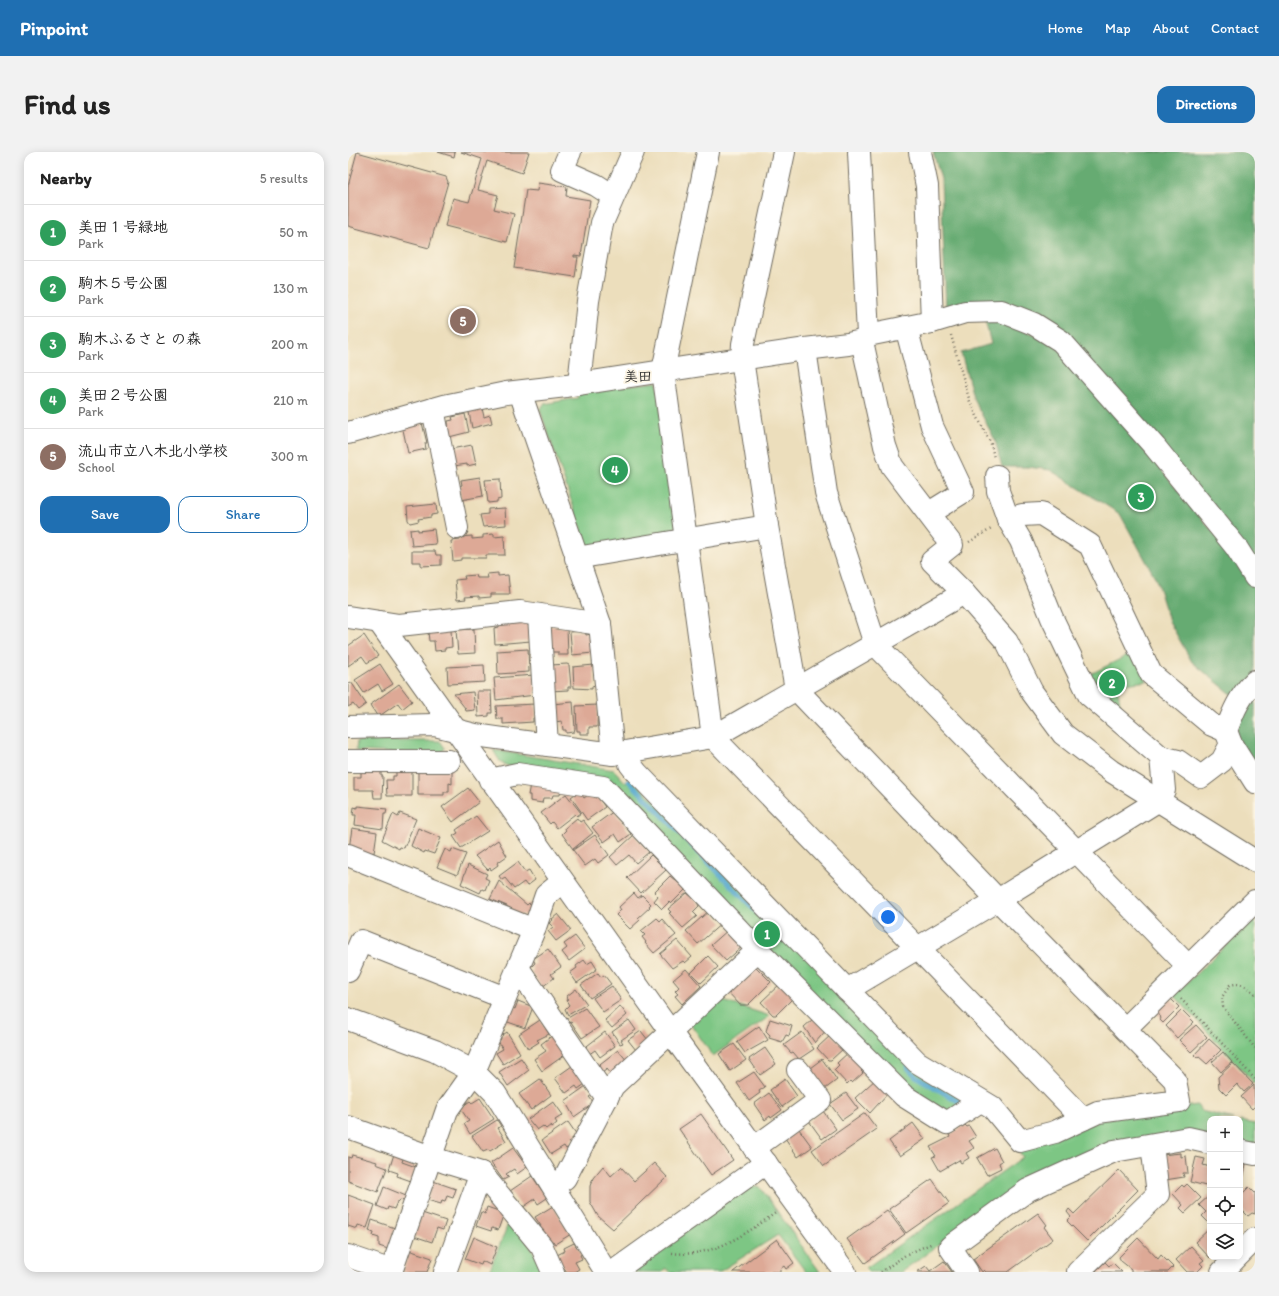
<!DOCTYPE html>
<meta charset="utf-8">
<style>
body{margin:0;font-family:Itim,"Klee One",sans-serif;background:#f2f2f2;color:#222}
.controls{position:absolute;right:12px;bottom:12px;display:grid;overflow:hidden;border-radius:8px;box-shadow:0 2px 10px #0003}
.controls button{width:36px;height:36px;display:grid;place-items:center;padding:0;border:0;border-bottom:1px solid #e0e0e0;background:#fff;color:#222;font:20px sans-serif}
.you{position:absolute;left:540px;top:765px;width:14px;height:14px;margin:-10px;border:3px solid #fff;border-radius:50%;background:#1a73e8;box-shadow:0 0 0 6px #1a73e833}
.badge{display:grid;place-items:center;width:26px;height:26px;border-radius:50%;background:#1f6fb2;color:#fff;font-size:13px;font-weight:700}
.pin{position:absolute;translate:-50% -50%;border:2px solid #fff;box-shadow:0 1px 4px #0006}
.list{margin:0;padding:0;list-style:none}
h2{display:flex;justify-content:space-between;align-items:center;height:52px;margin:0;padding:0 16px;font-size:17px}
h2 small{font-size:13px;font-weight:400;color:#767676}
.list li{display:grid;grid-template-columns:26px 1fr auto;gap:12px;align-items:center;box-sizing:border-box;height:56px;padding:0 16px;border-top:1px solid #e0e0e0}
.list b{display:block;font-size:15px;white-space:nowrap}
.list p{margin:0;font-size:13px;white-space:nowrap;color:#767676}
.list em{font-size:13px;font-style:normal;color:#767676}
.actions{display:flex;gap:8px;padding:12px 16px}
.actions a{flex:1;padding:9px 0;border:1px solid #1f6fb2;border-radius:12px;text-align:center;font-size:14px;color:#1f6fb2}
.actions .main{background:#1f6fb2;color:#fff}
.icon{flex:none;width:22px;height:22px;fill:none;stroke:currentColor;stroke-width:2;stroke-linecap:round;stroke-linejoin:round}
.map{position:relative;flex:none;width:907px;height:1120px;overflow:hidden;border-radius:12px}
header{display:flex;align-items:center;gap:24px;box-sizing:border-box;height:56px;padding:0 20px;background:#1f6fb2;color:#fff}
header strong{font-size:19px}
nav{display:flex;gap:22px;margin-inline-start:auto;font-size:14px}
.intro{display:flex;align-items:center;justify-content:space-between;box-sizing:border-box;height:96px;padding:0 24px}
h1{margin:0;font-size:28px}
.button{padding:10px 18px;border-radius:12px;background:#1f6fb2;color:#fff;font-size:14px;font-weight:700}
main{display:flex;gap:24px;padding:0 24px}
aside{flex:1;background:#fff;border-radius:12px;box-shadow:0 2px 10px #0003}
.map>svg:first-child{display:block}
.green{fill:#7dc684;stroke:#547858}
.forest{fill:#66ab72;stroke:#486b4e}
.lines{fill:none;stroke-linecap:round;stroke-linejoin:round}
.stream{stroke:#51a6cd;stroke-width:5}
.building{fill:#dda996}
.minor-casing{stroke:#6f6a5e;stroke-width:24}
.path{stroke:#6f6a5e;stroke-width:2.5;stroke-dasharray:1 3;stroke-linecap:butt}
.minor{stroke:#fff;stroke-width:22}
.labels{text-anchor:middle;stroke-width:3.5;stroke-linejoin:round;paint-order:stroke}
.quarter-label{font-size:14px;font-weight:bold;fill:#2b2b2b;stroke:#fcf5e5}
</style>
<header>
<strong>Pinpoint</strong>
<nav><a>Home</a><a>Map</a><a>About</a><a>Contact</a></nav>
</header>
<div class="intro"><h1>Find us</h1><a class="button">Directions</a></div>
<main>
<aside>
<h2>Nearby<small>5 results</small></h2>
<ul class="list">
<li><span class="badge" style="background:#2e9e5b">1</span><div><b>美田１号緑地</b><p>Park</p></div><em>50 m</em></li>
<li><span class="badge" style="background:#2e9e5b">2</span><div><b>駒木５号公園</b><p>Park</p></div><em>130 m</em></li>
<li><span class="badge" style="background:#2e9e5b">3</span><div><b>駒木ふるさと の森</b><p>Park</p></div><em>200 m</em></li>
<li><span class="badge" style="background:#2e9e5b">4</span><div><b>美田２号公園</b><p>Park</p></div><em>210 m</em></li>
<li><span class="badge" style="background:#8d6e63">5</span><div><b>流山市立八木北小学校</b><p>School</p></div><em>300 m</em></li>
</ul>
<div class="actions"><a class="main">Save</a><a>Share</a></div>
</aside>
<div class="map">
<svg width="907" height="1120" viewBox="0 0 907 1120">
<rect width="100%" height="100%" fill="#fcf5e5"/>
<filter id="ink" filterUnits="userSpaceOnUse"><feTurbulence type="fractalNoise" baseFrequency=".025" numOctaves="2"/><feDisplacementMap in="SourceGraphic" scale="8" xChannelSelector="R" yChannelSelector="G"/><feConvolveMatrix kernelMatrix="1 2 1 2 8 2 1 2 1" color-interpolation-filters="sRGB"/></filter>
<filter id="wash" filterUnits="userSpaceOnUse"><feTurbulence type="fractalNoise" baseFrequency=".012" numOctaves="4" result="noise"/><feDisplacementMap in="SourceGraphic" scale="16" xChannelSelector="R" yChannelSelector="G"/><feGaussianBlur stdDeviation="0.9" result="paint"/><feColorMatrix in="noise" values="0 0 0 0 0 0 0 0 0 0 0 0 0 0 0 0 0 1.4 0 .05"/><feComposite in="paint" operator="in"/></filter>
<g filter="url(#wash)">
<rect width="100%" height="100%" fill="#ecdebc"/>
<g class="green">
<polygon points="309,230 329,377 324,384 240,397 192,258 196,252 230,246 230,239"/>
<polygon points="786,500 799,529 769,533 774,564 748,539 739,524"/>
<polygon points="9,589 92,589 97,596 92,603 8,599"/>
<polygon points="145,598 266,618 278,631 283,626 613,947 612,955 604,961 559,941 268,642 160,614 153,611"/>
<polygon points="907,766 907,932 826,843"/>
<polygon points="369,847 422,864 365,904 342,871"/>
<polygon points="849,953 853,959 885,967 862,967 862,986 765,992 592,1092 553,1120 521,1120 518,1116 675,1005 670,999 755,967"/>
<polygon points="892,969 907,972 907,996 892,992"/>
<polygon points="400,1033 412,1035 472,1120 458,1120 430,1083 371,1120 322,1120 317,1116 315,1120 279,1120"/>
<polygon points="162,1067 174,1080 197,1120 141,1120"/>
</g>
<g class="forest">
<polygon points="585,0 907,0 907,412 713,183 598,159 593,27"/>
<polygon points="636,164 705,189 907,430 907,523 887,545 844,510 821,469 808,427 772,362 702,318 680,315 654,315 647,288 626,248 613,201 643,192"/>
<polygon points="907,535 907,619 888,588 892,555"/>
</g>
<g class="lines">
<g class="stream">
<polyline points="281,629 435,787"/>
<polyline points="559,915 569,925 610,949"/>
</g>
</g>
<g id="blocks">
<g class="building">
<polygon points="9,0 98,25 100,30 81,96 0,74 0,34"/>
<polygon points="90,0 107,0 106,5"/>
<polygon points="113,0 181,0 174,21 139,9 130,38 150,43 146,57 166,62 159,90 97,74 105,46 121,50 134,7"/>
<polygon points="190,31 219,35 218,44 242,48 233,104 226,103 226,105 230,105 227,125 166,116 178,38 189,39"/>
<polygon points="133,252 136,265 142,263 144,271 124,276 120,255"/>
<polygon points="117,262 121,280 101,285 100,269 105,268 104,265"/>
<polygon points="74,271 79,291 77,291 78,297 60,301 54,273"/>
<polygon points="124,293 128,312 119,314 119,312 106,314 103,297"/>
<polygon points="132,325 135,344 113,348 111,334 114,333 113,328"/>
<polygon points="152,327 153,347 149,348 149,350 140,351 137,328"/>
<polygon points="88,352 89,362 83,363 83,365 70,367 71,369 62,371 60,368 59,355"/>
<polygon points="157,356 158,373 135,375 132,363 140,362 140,357"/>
<polygon points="70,377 70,379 86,377 88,392 64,394 62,378"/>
<polygon points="146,382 146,385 156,384 157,403 138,403 138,406 113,406 113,408 105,409 103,389 112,388 112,385 124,384 124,387 135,386 135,383"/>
<polygon points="64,399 87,399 88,403 93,403 93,413 73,414 73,410 64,410"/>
<polygon points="150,421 150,424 160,423 162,442 143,442 143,445 131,446 131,444 117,445 118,447 109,448 107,428 117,427 116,424 128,423 129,426 140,426 139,422"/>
<polygon points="178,468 179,473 181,473 183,489 147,492 146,476 151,475 151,470"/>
<polygon points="200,474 219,475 220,503 210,503 210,500 198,500"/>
<polygon points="126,477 127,501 110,502 108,478"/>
<polygon points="103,478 104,495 97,496 97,498 87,499 86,489 81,489 80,480"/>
<polygon points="237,479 238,483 243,482 245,501 224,503 222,480"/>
<polygon points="16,483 30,504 19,511 14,504 0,514 0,494"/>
<polygon points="180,497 181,520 150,522 149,499"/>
<polygon points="32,512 45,532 34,539 30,532 16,541 7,528"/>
<polygon points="219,512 221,513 223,535 220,535 220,538 202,539 203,513"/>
<polygon points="136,513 137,530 100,532 99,515"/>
<polygon points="246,513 247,533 244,534 244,537 226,536 225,515"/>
<polygon points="187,523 187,543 148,548 146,526"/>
<polygon points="3,530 18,552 10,558 5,552 0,555 0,532"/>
<polygon points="51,532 64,549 54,557 50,551 30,565 22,553"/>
<polygon points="129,539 143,539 144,561 141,561 141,564 130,565"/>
<polygon points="125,540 127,558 118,559 117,556 106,542"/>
<polygon points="225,550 227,576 226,580 218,581 218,578 215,578 214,569 206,570 204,552"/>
<polygon points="187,552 188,565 185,566 185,570 155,572 155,567 149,567 148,554"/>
<polygon points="250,553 249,575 241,575 241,582 232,582 232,579 229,579 228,554"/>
<polygon points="33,617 33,624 35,624 34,646 26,646 25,638 6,638 6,625 13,625 13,619"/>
<polygon points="70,617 104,617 104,632 101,631 101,640 96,640 96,643 70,643"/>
<polygon points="48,620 64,620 64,644 39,644 38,628 45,628 45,624 48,624"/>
<polygon points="182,632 213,636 212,643 205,643 204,646 195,646 194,651 182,649 182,643 180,643"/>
<polygon points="120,636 131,650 105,670 94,655"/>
<polygon points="231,639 236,646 243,641 247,646 250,645 257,655 239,668 223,645"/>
<polygon points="218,642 233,661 229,664 227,662 209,676 204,670 202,672 193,661"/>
<polygon points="9,654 39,657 38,662 36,662 35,677 7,673 8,663 5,663 6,655 9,656"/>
<polygon points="266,659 283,682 272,690 267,682 256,690 244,675"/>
<polygon points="52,661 68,667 56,696 52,695 51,697 34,688 45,662 50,665"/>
<polygon points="128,664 140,679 113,696 105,684 110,681 108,678"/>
<polygon points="229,666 232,670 235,668 245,681 225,697 214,682 218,678 217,676"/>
<polygon points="4,676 29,680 26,701 24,700 23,703 1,697"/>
<polygon points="70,676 93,686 86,702 77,699 76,701 63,694"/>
<polygon points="247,683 261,703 250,711 247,707 237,714 225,698"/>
<polygon points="286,683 301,700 288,711 281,703 269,713 262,705"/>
<polygon points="150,688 159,704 149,711 150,713 143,718 142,716 140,718 127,704"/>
<polygon points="97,697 103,700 104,697 118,702 109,723 89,715"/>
<polygon points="303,703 318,718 293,741 279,726"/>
<polygon points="170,710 177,720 181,718 187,728 179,734 176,730 166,737 157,726 154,728 151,724"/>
<polygon points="120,713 139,722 137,726 141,728 137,738 134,737 132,741 113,732"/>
<polygon points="322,724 338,737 323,752 321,750 314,757 306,749 310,744 306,740"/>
<polygon points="151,729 179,753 181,751 184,753 179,764 174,762 172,764 159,754 142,747"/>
<polygon points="286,741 290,746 294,743 303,752 301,754 302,755 290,766 292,768 282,777 268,763 273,758 271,755"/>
<polygon points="339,741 348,748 351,754 345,760 349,764 335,776 321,761 323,760 320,757"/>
<polygon points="362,758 374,771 350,792 338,779"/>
<polygon points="210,762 223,778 208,789 200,779 205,775 201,771 205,768 204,767"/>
<polygon points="309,766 312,769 314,767 328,783 306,801 297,791 298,790 294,785 297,783 293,779"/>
<polygon points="381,777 396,793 378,809 363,793"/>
<polygon points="227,784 237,797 221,809 214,800 219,796 216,792"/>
<polygon points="329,788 344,805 337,811 335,809 324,816 312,802"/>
<polygon points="200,797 213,815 203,822 206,826 194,835 183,820 185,818 183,815 187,811 185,807"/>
<polygon points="360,804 370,815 353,831 343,821"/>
<polygon points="236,808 239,812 244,809 249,817 229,831 222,821 229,816 228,814"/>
<polygon points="407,814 423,830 400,853 392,853 379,839"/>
<polygon points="338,817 353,834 334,852 327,844 330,842 327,839 331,835 325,828"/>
<polygon points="250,821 253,825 256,823 263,832 242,846 233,833"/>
<polygon points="433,831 447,844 428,863 425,863 413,850"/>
<polygon points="264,834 273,848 255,860 245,846"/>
<polygon points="228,837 239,852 220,863 217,857 221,853 218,848 220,847 219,844"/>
<polygon points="819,843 831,855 815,871 812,868 813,866 805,857"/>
<polygon points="170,849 185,855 177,876 157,869 163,855 167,857"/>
<polygon points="272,854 279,863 264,876 257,868"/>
<polygon points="237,856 251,875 234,886 223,870 221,871 218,867"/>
<polygon points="834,858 846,870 829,886 818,874"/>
<polygon points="422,867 444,874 441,884 438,883 434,890 421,886 422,883 418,879"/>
<polygon points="465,867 479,877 467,891 456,875"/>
<polygon points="192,868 201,882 189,888 191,890 180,897 171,882"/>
<polygon points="281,868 288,878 273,888 275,891 272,892 264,880"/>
<polygon points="848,873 859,885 843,900 831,888"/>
<polygon points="411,874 420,888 397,901 389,890"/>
<polygon points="293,879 300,888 288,898 280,888"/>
<polygon points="159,880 172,901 155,912 148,901 155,897 150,889 153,887 152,885"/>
<polygon points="257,880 267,894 252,905 247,898 240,903 235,897"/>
<polygon points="454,880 466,897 451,907 445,900 443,901 436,893"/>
<polygon points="484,882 496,896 483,908 480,908 469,896"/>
<polygon points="205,883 218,902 194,919 186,907 198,899 193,892"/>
<polygon points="861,887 873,898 859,912 850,904 849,906 846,903"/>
<polygon points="386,892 398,908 382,919 371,902"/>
<polygon points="417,896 428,912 412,923 401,907"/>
<polygon points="270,898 280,910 264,923 259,917 253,922 248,915"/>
<polygon points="502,899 517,915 513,919 515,921 504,931 502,929 499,932 486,918 491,913 489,911"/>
<polygon points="875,900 884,910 873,920 864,910"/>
<polygon points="173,906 181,918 160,934 151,920"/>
<polygon points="474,907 489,928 477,937 462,916"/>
<polygon points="885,911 905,932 896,940 889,932 878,943 871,936 870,925"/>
<polygon points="224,914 237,932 230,937 228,934 218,941 207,926"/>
<polygon points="406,920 417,935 411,939 412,941 401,949 389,931"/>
<polygon points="192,927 203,943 183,958 171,942"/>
<polygon points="437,927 449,944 434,955 422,938"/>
<polygon points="528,927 541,940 522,961 507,946"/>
<polygon points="906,933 907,954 904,957 893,945"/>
<polygon points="238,934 244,943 241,945 246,951 226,965 217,949"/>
<polygon points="421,941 434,958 423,966 422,964 417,968 406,952"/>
<polygon points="498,941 510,957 494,968 482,952"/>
<polygon points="132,946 146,967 122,982 116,972 121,969 112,956 122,949 124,951"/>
<polygon points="205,949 215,963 207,968 209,971 204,975 203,973 198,977 195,974 189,978 180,967"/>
<polygon points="475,959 488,977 474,987 461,969"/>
<polygon points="517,961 529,977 476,1014 464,998"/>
<polygon points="353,962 385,1008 363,1023 331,977"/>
<polygon points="149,968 153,974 150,976 158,989 142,999 140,998 135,1000 124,984"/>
<polygon points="220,970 229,983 221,989 224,993 218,997 216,994 203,1002 194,988"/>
<polygon points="565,971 577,987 552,1004 541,989"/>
<polygon points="617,973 619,975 621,974 628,985 621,989 626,996 618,1001 621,1006 613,1011 611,1008 592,1019 584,1005 588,1004 582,995 602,985 601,983"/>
<polygon points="451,977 464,995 450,1005 437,986"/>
<polygon points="165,996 179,1015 169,1022 166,1017 158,1022 161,1025 155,1028 143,1011"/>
<polygon points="647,996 654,1009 651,1011 653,1016 639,1023 629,1006"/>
<polygon points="833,1001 833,1005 838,1004 840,1021 835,1021 836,1025 817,1028 814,1003"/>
<polygon points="46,1002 55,1007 54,1010 68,1015 63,1029 49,1024 50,1021 41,1018"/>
<polygon points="4,1003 29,1010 28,1012 39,1016 30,1040 0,1029 0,1005 3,1006"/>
<polygon points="848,1005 857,1007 855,1013 862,1015 862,1035 842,1030"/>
<polygon points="306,1011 319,1025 265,1077 250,1064 242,1050 242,1034 245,1026 255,1014 263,1024 273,1015 286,1029"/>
<polygon points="892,1011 898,1012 893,1039 892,1039"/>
<polygon points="771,1018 790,1038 739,1089 719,1069 723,1065 719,1060 721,1057 726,1062"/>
<polygon points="184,1024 199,1046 190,1052 187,1047 174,1056 162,1039"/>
<polygon points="584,1027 601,1051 558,1081 541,1057"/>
<polygon points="85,1029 108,1037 105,1046 99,1044 97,1049 94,1048 93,1052 79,1048"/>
<polygon points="839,1032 853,1046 837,1061 832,1056 835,1053 825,1042 834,1033 836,1035"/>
<polygon points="36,1035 58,1044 56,1049 52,1048 50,1050 49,1050 46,1057 40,1055 39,1058 29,1054"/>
<polygon points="901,1035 907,1041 907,1062 904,1061 900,1064 892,1056 892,1044"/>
<polygon points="0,1043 27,1053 19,1076 10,1073 9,1077 0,1074"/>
<polygon points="862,1043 862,1070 861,1071 854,1064 858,1060 851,1053"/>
<polygon points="205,1054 223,1082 207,1092 205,1089 201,1092 191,1076 193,1074 187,1065"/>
<polygon points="139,1055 156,1061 150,1078 144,1076 143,1079 128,1074 133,1060 137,1062"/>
<polygon points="539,1058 557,1082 517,1111 499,1087"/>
<polygon points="74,1061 98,1069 95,1078 89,1076 84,1090 66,1084"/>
<polygon points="690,1061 699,1073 696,1075 705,1087 660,1120 638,1120 636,1118 634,1120 625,1107"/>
<polygon points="24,1068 47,1076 40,1097 31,1094 31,1086 25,1084 26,1081 21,1079"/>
<polygon points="862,1076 862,1106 847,1090"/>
<polygon points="126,1085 149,1095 142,1113 134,1109 133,1113 117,1107"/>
<polygon points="790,1086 810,1107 813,1103 825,1115 820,1120 783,1120 783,1117 773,1109 771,1105"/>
<polygon points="429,1087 446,1111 438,1117 436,1114 432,1117 432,1120 385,1120"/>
<polygon points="226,1091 234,1102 232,1103 234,1107 227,1110 231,1117 226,1120 219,1120 207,1104 217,1099 216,1096"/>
<polygon points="843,1094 856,1108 852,1111 855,1114 849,1120 839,1120 828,1108"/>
<polygon points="61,1098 84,1106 79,1120 55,1120"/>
<polygon points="596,1109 604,1120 569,1120 578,1114 582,1119"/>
<polygon points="757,1110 761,1114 765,1111 774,1120 747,1120"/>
</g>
</g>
</g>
<g filter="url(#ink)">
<use href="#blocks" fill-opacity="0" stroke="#6f6a5e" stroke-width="1"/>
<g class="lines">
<g class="minor-casing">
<g id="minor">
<polyline points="222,0 214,18 248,33 265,44"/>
<polyline points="360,0 315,219 365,585 735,967"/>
<polyline points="511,0 520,183"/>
<polyline points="572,0 579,34 584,170"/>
<polyline points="558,175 584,274 615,340 581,361"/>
<polyline points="514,189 537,294 544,314 604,393 584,409 616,441 659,490 684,540 715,582 763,619 907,709"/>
<polyline points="457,197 478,341 527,492 840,814"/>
<polyline points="231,232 240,149 254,71 285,0"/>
<polyline points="172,240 252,472 265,602"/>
<polyline points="85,257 109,376"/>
<polyline points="0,281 96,254 158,241 218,234 457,197 500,192 514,189 520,183 584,170 617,160 653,159 686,172 713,189 807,295 888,395 907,425"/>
<polyline points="649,324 650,339 660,367 673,389 704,466 741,543 813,605 830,609 853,625 874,609 883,592"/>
<polyline points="660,367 674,363 693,362 742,393 803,522 864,573 878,579"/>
<polyline points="228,406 419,374"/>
<polyline points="191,463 199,593"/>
<polyline points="0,465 51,473 172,460 252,472"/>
<polyline points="31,470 331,892 497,1120"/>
<path d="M907,529C892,543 885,560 878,579L883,592L907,630"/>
<polyline points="0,575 87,573 127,583 265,602 365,585 616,441"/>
<polyline points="281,600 282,612 289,621 569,910 644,955 672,989 707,980 750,960 831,949 827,928 650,748 448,537 419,374 394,207 395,192 436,0"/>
<polyline points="0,609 101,609"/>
<polyline points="142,628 169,622 255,635 410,798 556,944 599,971 632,949"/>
<polyline points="0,703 186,778"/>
<polyline points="170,816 259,946"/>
<polyline points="0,819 13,789 157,846"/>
<polyline points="499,838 650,748 811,648 816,638 813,605"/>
<polyline points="0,867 87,899 126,920 147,941 258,1120"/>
<polyline points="777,877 907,749"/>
<polyline points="0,975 97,1010 133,1021 194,1095 205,1120"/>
<polyline points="406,996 472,948 450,918"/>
<polyline points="892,999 907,1002"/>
<polyline points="206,1034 217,1026 265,934 410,798"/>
<polyline points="892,1102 907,1087"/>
<polyline points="0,1104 44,1119"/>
<polyline points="43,1120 99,958 126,920 186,778 198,743 214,730"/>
<polyline points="97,1120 133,1021"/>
<polyline points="265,1120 418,1011"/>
<polyline points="619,1120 602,1095 680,1038 766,999 840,986 862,991"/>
<polyline points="730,1120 810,1042 804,993"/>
<polyline points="874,1120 889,1105"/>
</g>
</g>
<g class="path">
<polyline points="603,183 622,250 643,292 646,306"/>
<polyline points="621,390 645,376"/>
<path d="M907,842C898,834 893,830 882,833L874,845L875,855L907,896"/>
<polyline points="833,847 907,927"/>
<path d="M324,1101C366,1106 397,1082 429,1060"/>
<polyline points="533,1120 559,1102 585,1091"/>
</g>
<use href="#minor" class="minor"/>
</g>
</g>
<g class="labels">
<g class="quarter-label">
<text x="290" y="229">美田</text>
</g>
</g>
</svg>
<div class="controls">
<button>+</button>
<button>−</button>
<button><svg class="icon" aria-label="locate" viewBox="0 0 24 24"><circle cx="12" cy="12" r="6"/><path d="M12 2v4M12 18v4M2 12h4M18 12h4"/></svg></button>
<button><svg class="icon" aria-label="layers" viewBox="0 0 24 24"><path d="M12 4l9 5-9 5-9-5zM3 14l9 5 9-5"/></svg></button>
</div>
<div class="you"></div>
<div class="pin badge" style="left:419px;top:782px;background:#2e9e5b">1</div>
<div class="pin badge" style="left:764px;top:531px;background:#2e9e5b">2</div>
<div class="pin badge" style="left:793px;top:345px;background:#2e9e5b">3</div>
<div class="pin badge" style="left:267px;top:318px;background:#2e9e5b">4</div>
<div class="pin badge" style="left:115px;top:169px;background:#8d6e63">5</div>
</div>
</main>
